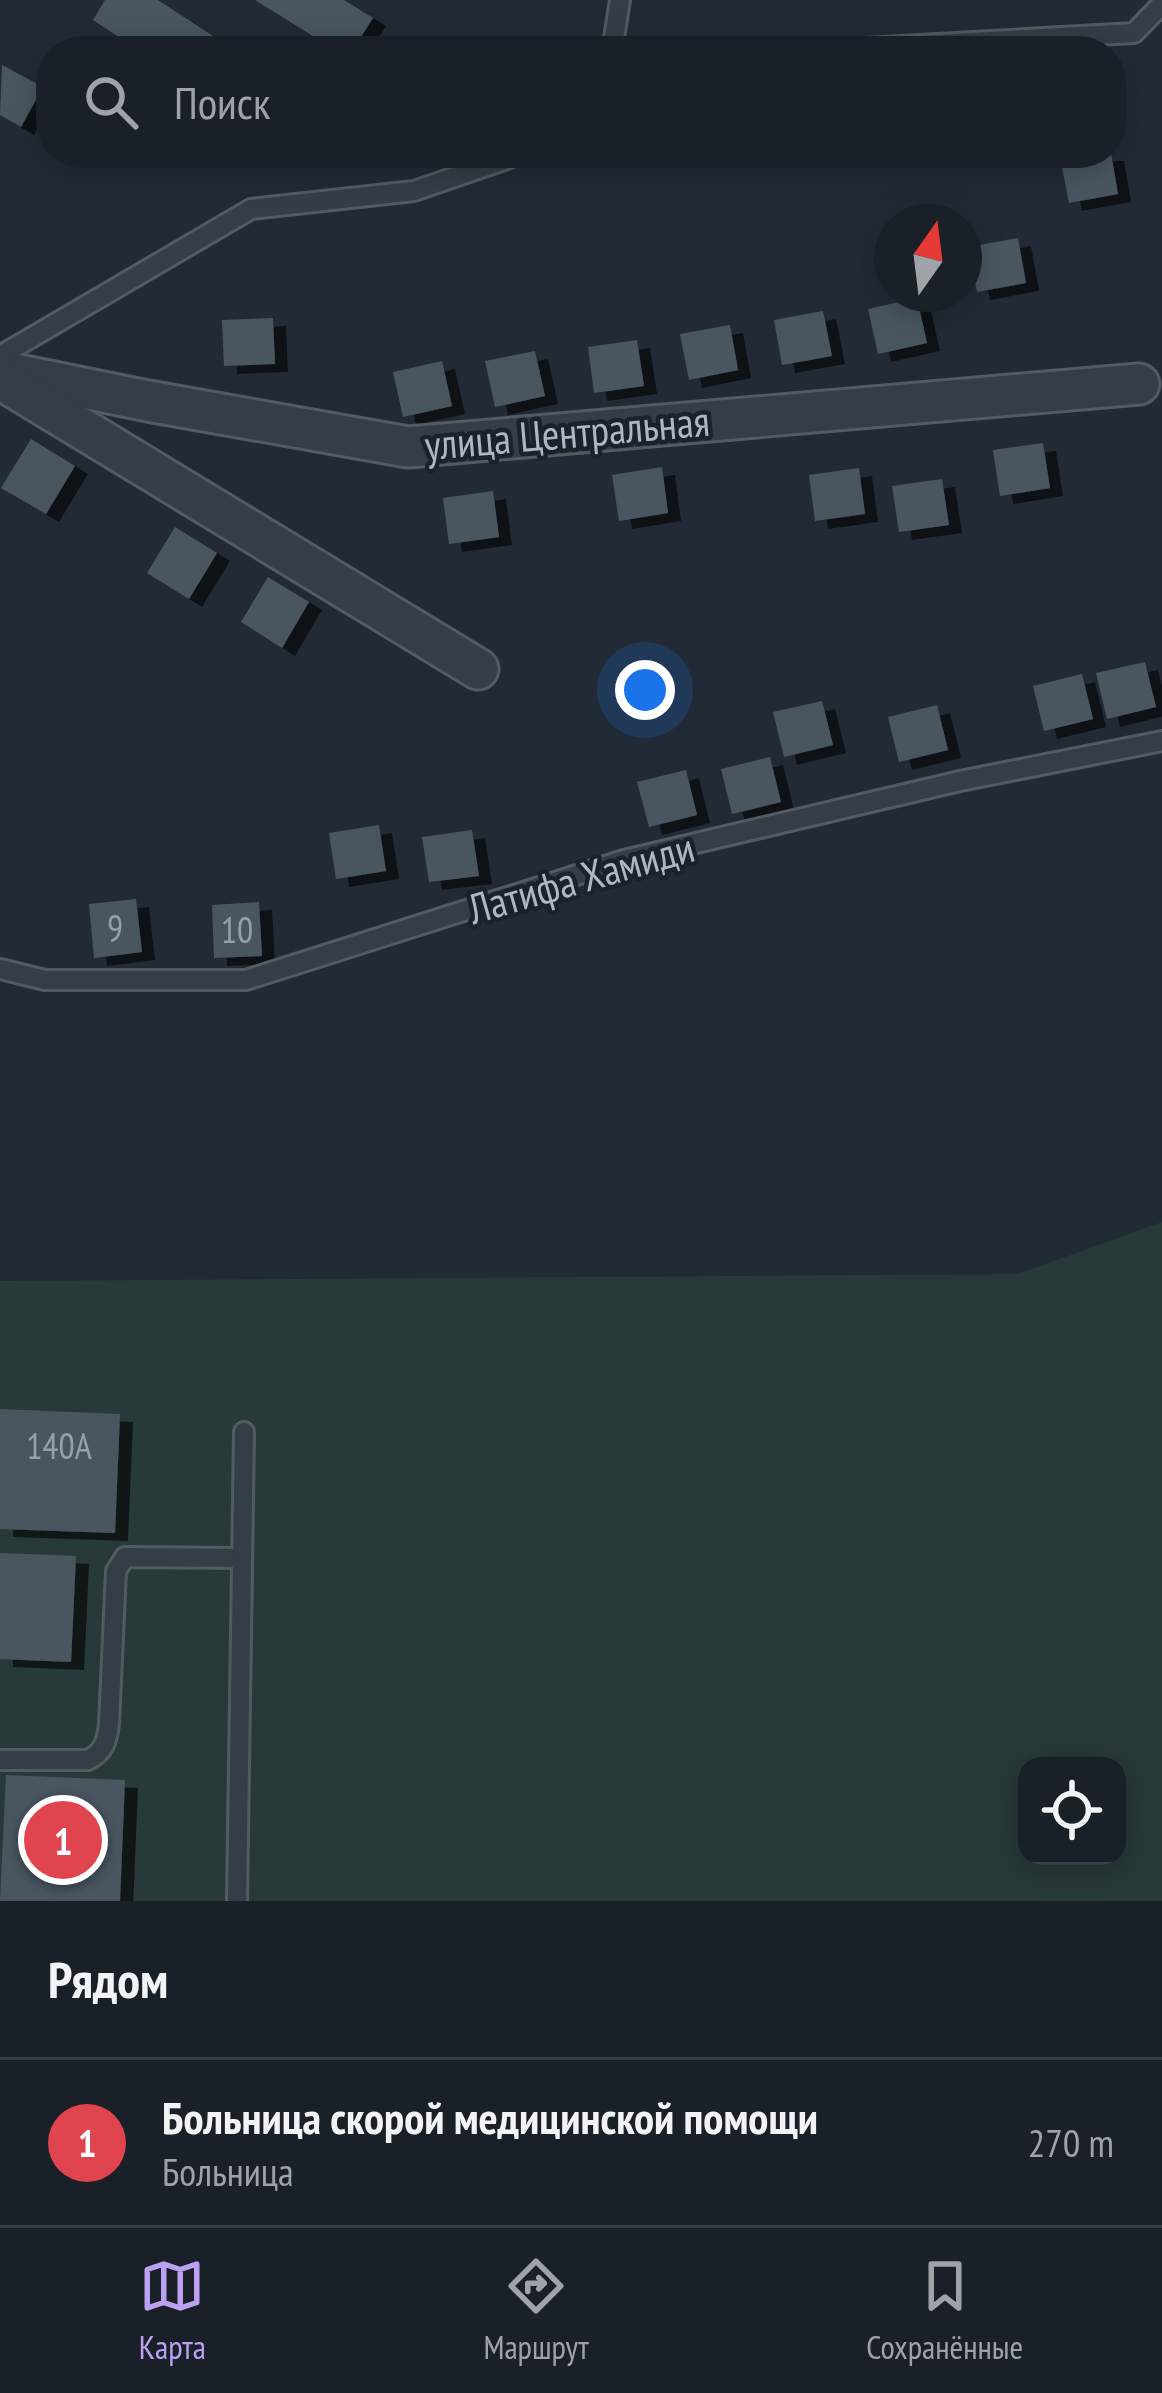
<!DOCTYPE html>
<html lang="ru">
<meta charset="utf-8">
<style>
body{margin:0;font-family:"PT Sans Narrow",sans-serif;background:#272d34;color:#f1f3f6}
.controls{position:absolute;right:36px;bottom:36px;display:grid;overflow:hidden;border-radius:24px;box-shadow:0 6px 30px #0003}
.controls button{width:108px;height:108px;display:grid;place-items:center;padding:0;border:0;border-bottom:3px solid #383e45;background:#1a2028;color:#f1f3f6;font:60px sans-serif}
.compass{position:absolute;left:874px;top:204px;width:108px;height:108px;border-radius:50%;background:#1a2028;box-shadow:0 6px 30px #0003;rotate:14deg}
.you{position:absolute;left:645px;top:690px;width:42px;height:42px;margin:-30px;border:9px solid #fff;border-radius:50%;background:#1a73e8;box-shadow:0 0 0 18px #1a73e833}
.badge{display:grid;place-items:center;width:78px;height:78px;border-radius:50%;background:#bca0f2;color:#fff;font-size:39px;font-weight:700}
.pin{position:absolute;translate:-50% -50%;border:6px solid #fff;box-shadow:0 3px 12px #0006}
.list{margin:0;padding:0;list-style:none}
h2{display:flex;justify-content:space-between;align-items:center;height:156px;margin:0;padding:0 48px;font-size:51px}
h2 small{font-size:39px;font-weight:400;color:#9fa3a8}
.list li{display:grid;grid-template-columns:78px 1fr auto;gap:36px;align-items:center;box-sizing:border-box;height:168px;padding:0 48px;border-top:3px solid #383e45}
.list b{display:block;font-size:45px;white-space:nowrap}
.list p{margin:0;font-size:39px;white-space:nowrap;color:#9fa3a8}
.list em{font-size:39px;font-style:normal;color:#9fa3a8}
.icon{flex:none;width:66px;height:66px;fill:none;stroke:currentColor;stroke-width:2;stroke-linecap:round;stroke-linejoin:round}
.map{position:relative;flex:none;width:1162px;height:1901px;overflow:hidden}
.search{position:absolute;background:#1a2028;box-shadow:0 6px 30px #0003;left:36px;right:36px;top:36px;height:132px;display:flex;align-items:center;gap:30px;box-sizing:border-box;padding:0 42px;border-radius:48px;color:#9fa3a8;font-size:45px}
.sheet{height:324px;background:#1a2028}
nav{display:flex;justify-content:space-around;align-items:center;box-sizing:border-box;height:168px;border-top:3px solid #383e45;background:#1a2028;font-size:33px;color:#9fa3a8}
nav a{display:grid;justify-items:center;gap:6px}
nav .on{color:#bca0f2}
.map>svg:first-child{display:block}
.green{fill:#273938;fill-rule:evenodd}
.building{fill:#4a5660;filter:url(#shadow)}
.lines{fill:none;stroke-linecap:round;stroke-linejoin:round}
.lane-casing{stroke:#525b63;stroke-width:24}
.street-casing{stroke:#525b63;stroke-width:45}
.lane{stroke:#353d46;stroke-width:18}
.street{stroke:#353d46;stroke-width:39}
.labels{text-anchor:middle;stroke-width:9;stroke-linejoin:round;paint-order:stroke}
.number-label{font-size:36px;fill:#96a0aa}
.street-label{font-size:42px;fill:#afb8c2;stroke:#1a222a}
</style>
<div class="map">
<svg width="1162" height="1901" viewBox="0 0 1162 1901">
<defs>
<filter id="shadow"><feDropShadow dx="13" dy="8" stdDeviation="0" flood-color="#0009"/></filter>
</defs>
<rect width="100%" height="100%" fill="#222b35"/>
<path class="green" d="M1162,1222V1901H0V1281L1018,1274ZM1027,1766H1117V1856H1027Z"/>
<g class="building">
<polygon points="105,0 158,0 236,51 140,51 93,20"/>
<polygon points="255,0 344,0 373,18 352,51 337,51"/>
<polygon points="2,65 43,87 21,127 0,115"/>
<polygon points="1084,153 1111,153 1118,194 1069,203 1060,157"/>
<polygon points="1018,238 1026,283 977,292 968,247"/>
<polygon points="917,298 927,343 878,354 868,309"/>
<polygon points="823,311 832,356 782,365 774,320"/>
<polygon points="273,318 275,364 224,366 222,320"/>
<polygon points="730,325 738,370 689,380 680,334"/>
<polygon points="637,340 644,386 594,393 588,347"/>
<polygon points="535,351 545,396 495,407 485,361"/>
<polygon points="442,361 452,406 403,417 393,372"/>
<polygon points="31,439 75,466 46,514 1,488"/>
<polygon points="1043,443 1050,488 1000,496 993,450"/>
<polygon points="662,467 668,513 619,521 612,475"/>
<polygon points="859,468 865,514 815,521 809,475"/>
<polygon points="942,479 949,525 899,532 892,486"/>
<polygon points="493,491 499,537 449,544 443,498"/>
<polygon points="175,527 217,553 189,599 147,573"/>
<polygon points="268,577 309,602 282,648 241,622"/>
<polygon points="1145,662 1156,707 1107,719 1096,673"/>
<polygon points="1082,674 1093,719 1044,731 1033,686"/>
<polygon points="822,701 833,745 784,757 773,712"/>
<polygon points="937,705 948,750 899,762 888,717"/>
<polygon points="770,757 781,802 732,814 721,769"/>
<polygon points="686,770 697,815 649,827 637,782"/>
<polygon points="379,825 386,871 336,879 329,833"/>
<polygon points="472,830 479,876 429,882 422,837"/>
<polygon points="136,899 142,952 94,958 89,904"/>
<polygon points="259,902 262,956 214,958 212,905"/>
<polygon points="0,1409 120,1414 115,1533 0,1529"/>
<polygon points="0,1553 76,1556 71,1662 0,1659"/>
<polygon points="6,1775 125,1780 120,1901 0,1901"/>
</g>
<g class="lines">
<g class="lane-casing">
<g id="lane">
<polyline points="612,51 620,0"/>
<polyline points="811,51 1134,33 1162,4"/>
<polyline points="0,356 251,209 414,191 510,158 515,153"/>
<polyline points="0,969 45,980 246,980 624,860 960,781 1162,741"/>
<path d="M0,1760H88C104,1752 107,1741 109,1724L116,1571L125,1557L242,1558"/>
<polyline points="237,1901 244,1432"/>
</g>
</g>
<g class="street-casing">
<g id="street">
<polyline points="0,371 148,401 408,447 1139,384"/>
<polyline points="5,382 478,669"/>
</g>
</g>
<use href="#lane" class="lane"/>
<use href="#street" class="street"/>
</g>
<g class="labels">
<g class="number-label">
<text x="115" y="941">9</text>
<text x="237" y="943">10</text>
<text x="59" y="1459">140А</text>
</g>
<g class="street-label">
<text transform="translate(567 433) rotate(-5)" y="15">улица Центральная</text>
<text transform="translate(581 878) rotate(-16)" y="15">Латифа Хамиди</text>
</g>
</g>
</svg>
<div class="controls">
<button><svg class="icon" aria-label="locate" viewBox="0 0 24 24"><circle cx="12" cy="12" r="6"/><path d="M12 2v4M12 18v4M2 12h4M18 12h4"/></svg></button>
</div>
<svg class="compass" viewBox="-18 -18 36 36"><path d="M0-13l5 13h-10z" fill="#e53935"/><path d="M0 13l5-13h-10z" fill="#9fa3a8"/></svg>
<div class="you"></div>
<div class="pin badge" style="left:63px;top:1840px;background:#e0444e">1</div>
<div class="search"><svg class="icon" aria-label="search" viewBox="0 0 24 24"><circle cx="10" cy="10" r="6"/><path d="M15 15l6 6"/></svg>Поиск</div>
</div>
<section class="sheet">
<h2>Рядом<small></small></h2>
<ul class="list">
<li><span class="badge" style="background:#e0444e">1</span><div><b>Больница скорой медицинской помощи</b><p>Больница</p></div><em>270 m</em></li>
</ul>
</section>
<nav>
<a class="on"><svg class="icon" aria-label="map" viewBox="0 0 24 24"><path d="M3 6l6-2 6 2 6-2v14l-6 2-6-2-6 2zM9 4v14M15 6v14"/></svg>Карта</a>
<a><svg class="icon" aria-label="directions" viewBox="0 0 24 24"><path d="M12 3l9 9-9 9-9-9zM9 14v-3h6M13 9l2 2-2 2"/></svg>Маршрут</a>
<a><svg class="icon" aria-label="saved" viewBox="0 0 24 24"><path d="M7 4h10v16l-5-4-5 4z"/></svg>Сохранённые</a>
</nav>
